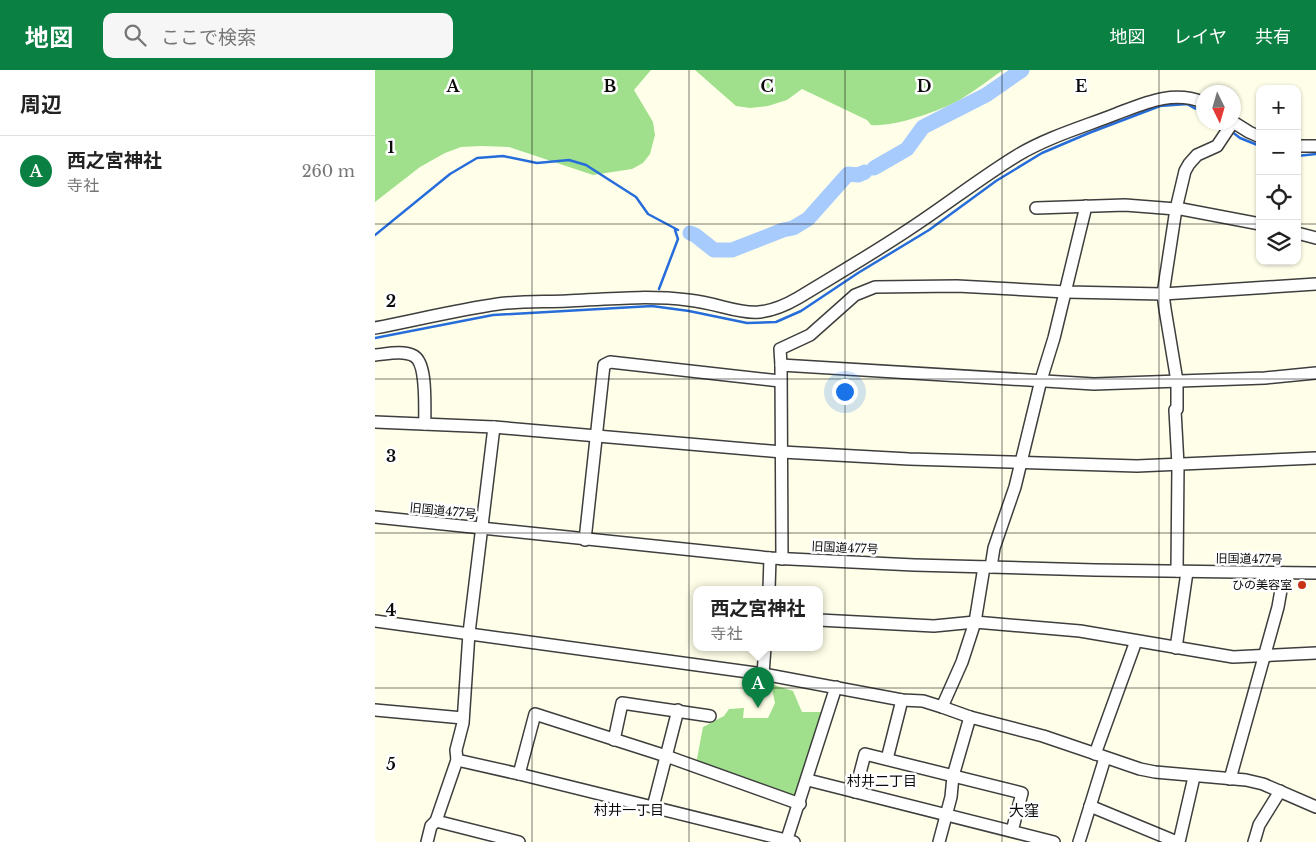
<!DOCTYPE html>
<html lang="ja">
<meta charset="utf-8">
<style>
body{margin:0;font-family:"Libre Baskerville","Noto Sans JP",serif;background:#f6f6f6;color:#222}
.controls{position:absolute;right:15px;top:15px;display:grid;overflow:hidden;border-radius:10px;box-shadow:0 1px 4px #0004}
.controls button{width:45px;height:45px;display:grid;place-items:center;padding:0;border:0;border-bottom:1px solid #e0e0e0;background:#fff;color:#222;font:25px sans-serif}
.compass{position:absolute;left:821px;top:15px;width:45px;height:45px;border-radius:50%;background:#fff;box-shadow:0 1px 4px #0004;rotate:175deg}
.you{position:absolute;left:469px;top:321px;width:18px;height:18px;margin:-12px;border:4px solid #fff;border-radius:50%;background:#1a73e8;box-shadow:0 0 0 8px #1a73e833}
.badge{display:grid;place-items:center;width:32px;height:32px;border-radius:50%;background:#0b8043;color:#fff;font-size:16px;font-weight:700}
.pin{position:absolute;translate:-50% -41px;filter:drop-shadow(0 1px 2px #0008)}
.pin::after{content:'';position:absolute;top:26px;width:18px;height:15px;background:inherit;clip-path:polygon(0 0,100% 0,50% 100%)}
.popup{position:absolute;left:318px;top:516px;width:130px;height:65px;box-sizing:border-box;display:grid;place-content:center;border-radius:10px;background:#fff;filter:drop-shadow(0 1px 4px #0005);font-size:16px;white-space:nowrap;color:#767676}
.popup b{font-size:19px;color:#222}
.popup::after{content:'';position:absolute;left:50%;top:100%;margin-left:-10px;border:10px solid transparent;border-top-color:#fff}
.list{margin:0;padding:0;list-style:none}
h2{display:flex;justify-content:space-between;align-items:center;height:65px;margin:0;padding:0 20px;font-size:21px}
h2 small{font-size:16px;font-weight:400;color:#767676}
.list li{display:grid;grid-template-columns:32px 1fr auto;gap:15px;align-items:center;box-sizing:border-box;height:70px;padding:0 20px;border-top:1px solid #e0e0e0}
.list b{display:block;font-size:19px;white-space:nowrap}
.list p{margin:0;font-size:16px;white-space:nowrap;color:#767676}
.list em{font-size:16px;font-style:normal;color:#767676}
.icon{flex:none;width:28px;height:28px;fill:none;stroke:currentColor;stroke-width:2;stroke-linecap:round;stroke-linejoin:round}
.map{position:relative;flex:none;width:941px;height:772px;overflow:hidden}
header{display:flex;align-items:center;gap:30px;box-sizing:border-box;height:70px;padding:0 25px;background:#0b8043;color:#fff}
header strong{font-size:24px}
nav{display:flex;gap:28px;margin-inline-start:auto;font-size:18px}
.search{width:350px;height:45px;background:#f6f6f6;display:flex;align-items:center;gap:12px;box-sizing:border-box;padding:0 18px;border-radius:10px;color:#767676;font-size:19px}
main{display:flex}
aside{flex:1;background:#fff}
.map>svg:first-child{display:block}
.forest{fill:#a0e08c}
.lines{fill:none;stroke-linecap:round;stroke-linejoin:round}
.stream{stroke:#266ddb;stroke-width:2.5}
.river{stroke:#a7cbfd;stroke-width:15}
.minor-casing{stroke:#3e3e3e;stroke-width:14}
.minor{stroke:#fff;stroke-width:11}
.grid{fill:none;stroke:#0b0b0b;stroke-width:1;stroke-opacity:0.55}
.poi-dot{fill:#c83215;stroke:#fff;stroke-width:2}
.labels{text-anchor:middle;stroke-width:5;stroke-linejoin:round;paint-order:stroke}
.street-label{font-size:12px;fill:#0b0b0b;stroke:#fff}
.poi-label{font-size:12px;fill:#0b0b0b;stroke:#fff;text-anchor:end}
.neighbourhood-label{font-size:14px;fill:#0b0b0b;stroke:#fff}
.quarter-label{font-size:15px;fill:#0b0b0b;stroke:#fff}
.grid-label{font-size:16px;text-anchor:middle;font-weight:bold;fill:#0b0b0b;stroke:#fff;stroke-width:5;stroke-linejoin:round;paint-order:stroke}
</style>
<header>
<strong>地図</strong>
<div class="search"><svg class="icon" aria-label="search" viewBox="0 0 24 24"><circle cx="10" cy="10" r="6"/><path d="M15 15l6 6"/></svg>ここで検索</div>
<nav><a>地図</a><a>レイヤ</a><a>共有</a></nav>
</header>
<main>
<aside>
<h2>周辺<small></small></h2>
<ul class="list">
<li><span class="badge">A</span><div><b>西之宮神社</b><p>寺社</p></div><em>260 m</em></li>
</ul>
</aside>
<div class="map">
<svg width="941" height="772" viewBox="0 0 941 772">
<rect width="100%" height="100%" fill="#ffffe9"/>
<g class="forest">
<polygon points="0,0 276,0 259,20 278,52 280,65 275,84 268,93 257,99 218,105 134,77 106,76 86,77 70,83 45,97 0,132"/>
<path d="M320,0H628C612,11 596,24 579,33C557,43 519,57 496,55L492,50L427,19L412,30L393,36L375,38L361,36Z"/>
<polygon points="396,614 418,621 427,642 447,642 420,728 321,694 328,657 349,646 354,639 369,638 368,648 393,648 400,633"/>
</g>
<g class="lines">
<g class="stream">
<polyline points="845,52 851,58"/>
<polyline points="856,61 865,68 885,76"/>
<polyline points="922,86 941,84"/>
<polyline points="0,165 75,104 102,88 128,86 162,93 194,90 211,95 261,127 273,144 303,160"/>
<polyline points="284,219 303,169 300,160"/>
<polyline points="0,268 118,245 277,236 314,241 372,253 401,252 426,241 483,203 554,160 621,111 667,83 714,63 785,36 812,34 819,38 828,41"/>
</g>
<g class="river">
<polyline points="499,98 532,79 548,57 611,25 647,0"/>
<polyline points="315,163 320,165 339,180 357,180 408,160 418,158 433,149 473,104 483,105 490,102"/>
</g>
<g class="minor-casing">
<g id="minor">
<polyline points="858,52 874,62 885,67"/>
<polyline points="922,76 941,76"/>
<polyline points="661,138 750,135 801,139"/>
<polyline points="801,138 885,154"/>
<polyline points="922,163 941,168"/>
<path d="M0,258C41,250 82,240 123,234C146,231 169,232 192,231C232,229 273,225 313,230C360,235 375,256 423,228C459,206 497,184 533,160C570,136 605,108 643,85C673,67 708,57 741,44C770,33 797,20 828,32"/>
<path d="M0,285C12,284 28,280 39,286C53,294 49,339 50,354"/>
<polyline points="406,295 405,279 435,265 480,225 500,217 582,216 691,222 788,224 941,214"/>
<polyline points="0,352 119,357 407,382 534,389 762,396 941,388"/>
<polyline points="0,447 395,488 539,495 720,500 941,503"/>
<polyline points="210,470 229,295 235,292 405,311"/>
<polyline points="407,489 406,295 719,314 890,308 941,303"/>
<polyline points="616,497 619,478 640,417 666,310 679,268 711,136"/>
<polyline points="802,501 803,395 800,340 802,339 802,311 790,239 788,224 801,139 810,101 814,94 822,85 842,76 858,52"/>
<polyline points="394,519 395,488"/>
<polyline points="444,550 559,556 600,552 705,561 858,587 941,583"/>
<polyline points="0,551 388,604 527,630 548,631 567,637 595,647 668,666 765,699 780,702 871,710 888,714 941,737"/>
<polyline points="801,578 812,502"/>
<polyline points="388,604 390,577"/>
<polyline points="567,637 587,592 600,552 609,497"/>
<polyline points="0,640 88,648"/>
<polyline points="239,670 247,633 335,646"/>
<polyline points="720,684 761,571"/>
<polyline points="512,689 527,630"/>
<polyline points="82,690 144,704 419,772"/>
<polyline points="144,704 160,644 291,686 425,734"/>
<polyline points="855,709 903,537 909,503"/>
<polyline points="433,710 679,772"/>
<polyline points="480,722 490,684 647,723 637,761"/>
<polyline points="715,736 802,772"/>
<polyline points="278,737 303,640"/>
<polyline points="61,751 144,772"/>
<polyline points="52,772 56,756 61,751 82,690 81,680 88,653 94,563 119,357"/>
<polyline points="411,772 461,617"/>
<polyline points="564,772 576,727 578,706 595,647"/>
<polyline points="704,772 730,688"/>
<polyline points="804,772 819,707"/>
<polyline points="879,772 884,755 905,721"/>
</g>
</g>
<use href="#minor" class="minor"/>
</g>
<path class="grid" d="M157,0V772M314,0V772M470,0V772M627,0V772M784,0V772M0,154H885M922,154H941M0,309H941M0,463H941M0,618H941"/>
<circle class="poi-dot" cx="927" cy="515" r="5"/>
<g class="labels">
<g class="street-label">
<text transform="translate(68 441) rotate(6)" y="4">旧国道477号</text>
<text transform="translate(470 478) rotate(3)" y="4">旧国道477号</text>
<text transform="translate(874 489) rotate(1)" y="4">旧国道477号</text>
</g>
<g class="poi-label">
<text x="917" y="519">ひの美容室</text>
</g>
<g class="neighbourhood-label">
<text x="507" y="716">村井二丁目</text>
<text x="254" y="745">村井一丁目</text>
</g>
<g class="quarter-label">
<text x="649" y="746">大窪</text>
</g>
</g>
<g class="grid-label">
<text x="78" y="22">A</text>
<text x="235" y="22">B</text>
<text x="392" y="22">C</text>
<text x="549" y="22">D</text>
<text x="706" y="22">E</text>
<text x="16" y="83">1</text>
<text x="16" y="237">2</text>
<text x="16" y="392">3</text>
<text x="16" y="546">4</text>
<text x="16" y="700">5</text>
</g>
</svg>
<div class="controls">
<button>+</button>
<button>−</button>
<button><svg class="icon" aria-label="locate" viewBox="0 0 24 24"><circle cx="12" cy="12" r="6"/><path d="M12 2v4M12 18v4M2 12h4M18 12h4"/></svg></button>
<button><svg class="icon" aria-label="layers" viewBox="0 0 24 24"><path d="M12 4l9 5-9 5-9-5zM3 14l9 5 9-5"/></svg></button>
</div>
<svg class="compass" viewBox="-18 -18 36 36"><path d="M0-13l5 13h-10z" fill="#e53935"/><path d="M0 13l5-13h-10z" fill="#767676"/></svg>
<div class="you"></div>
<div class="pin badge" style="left:383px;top:638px">A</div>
<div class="popup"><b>西之宮神社</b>寺社</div>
</div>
</main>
